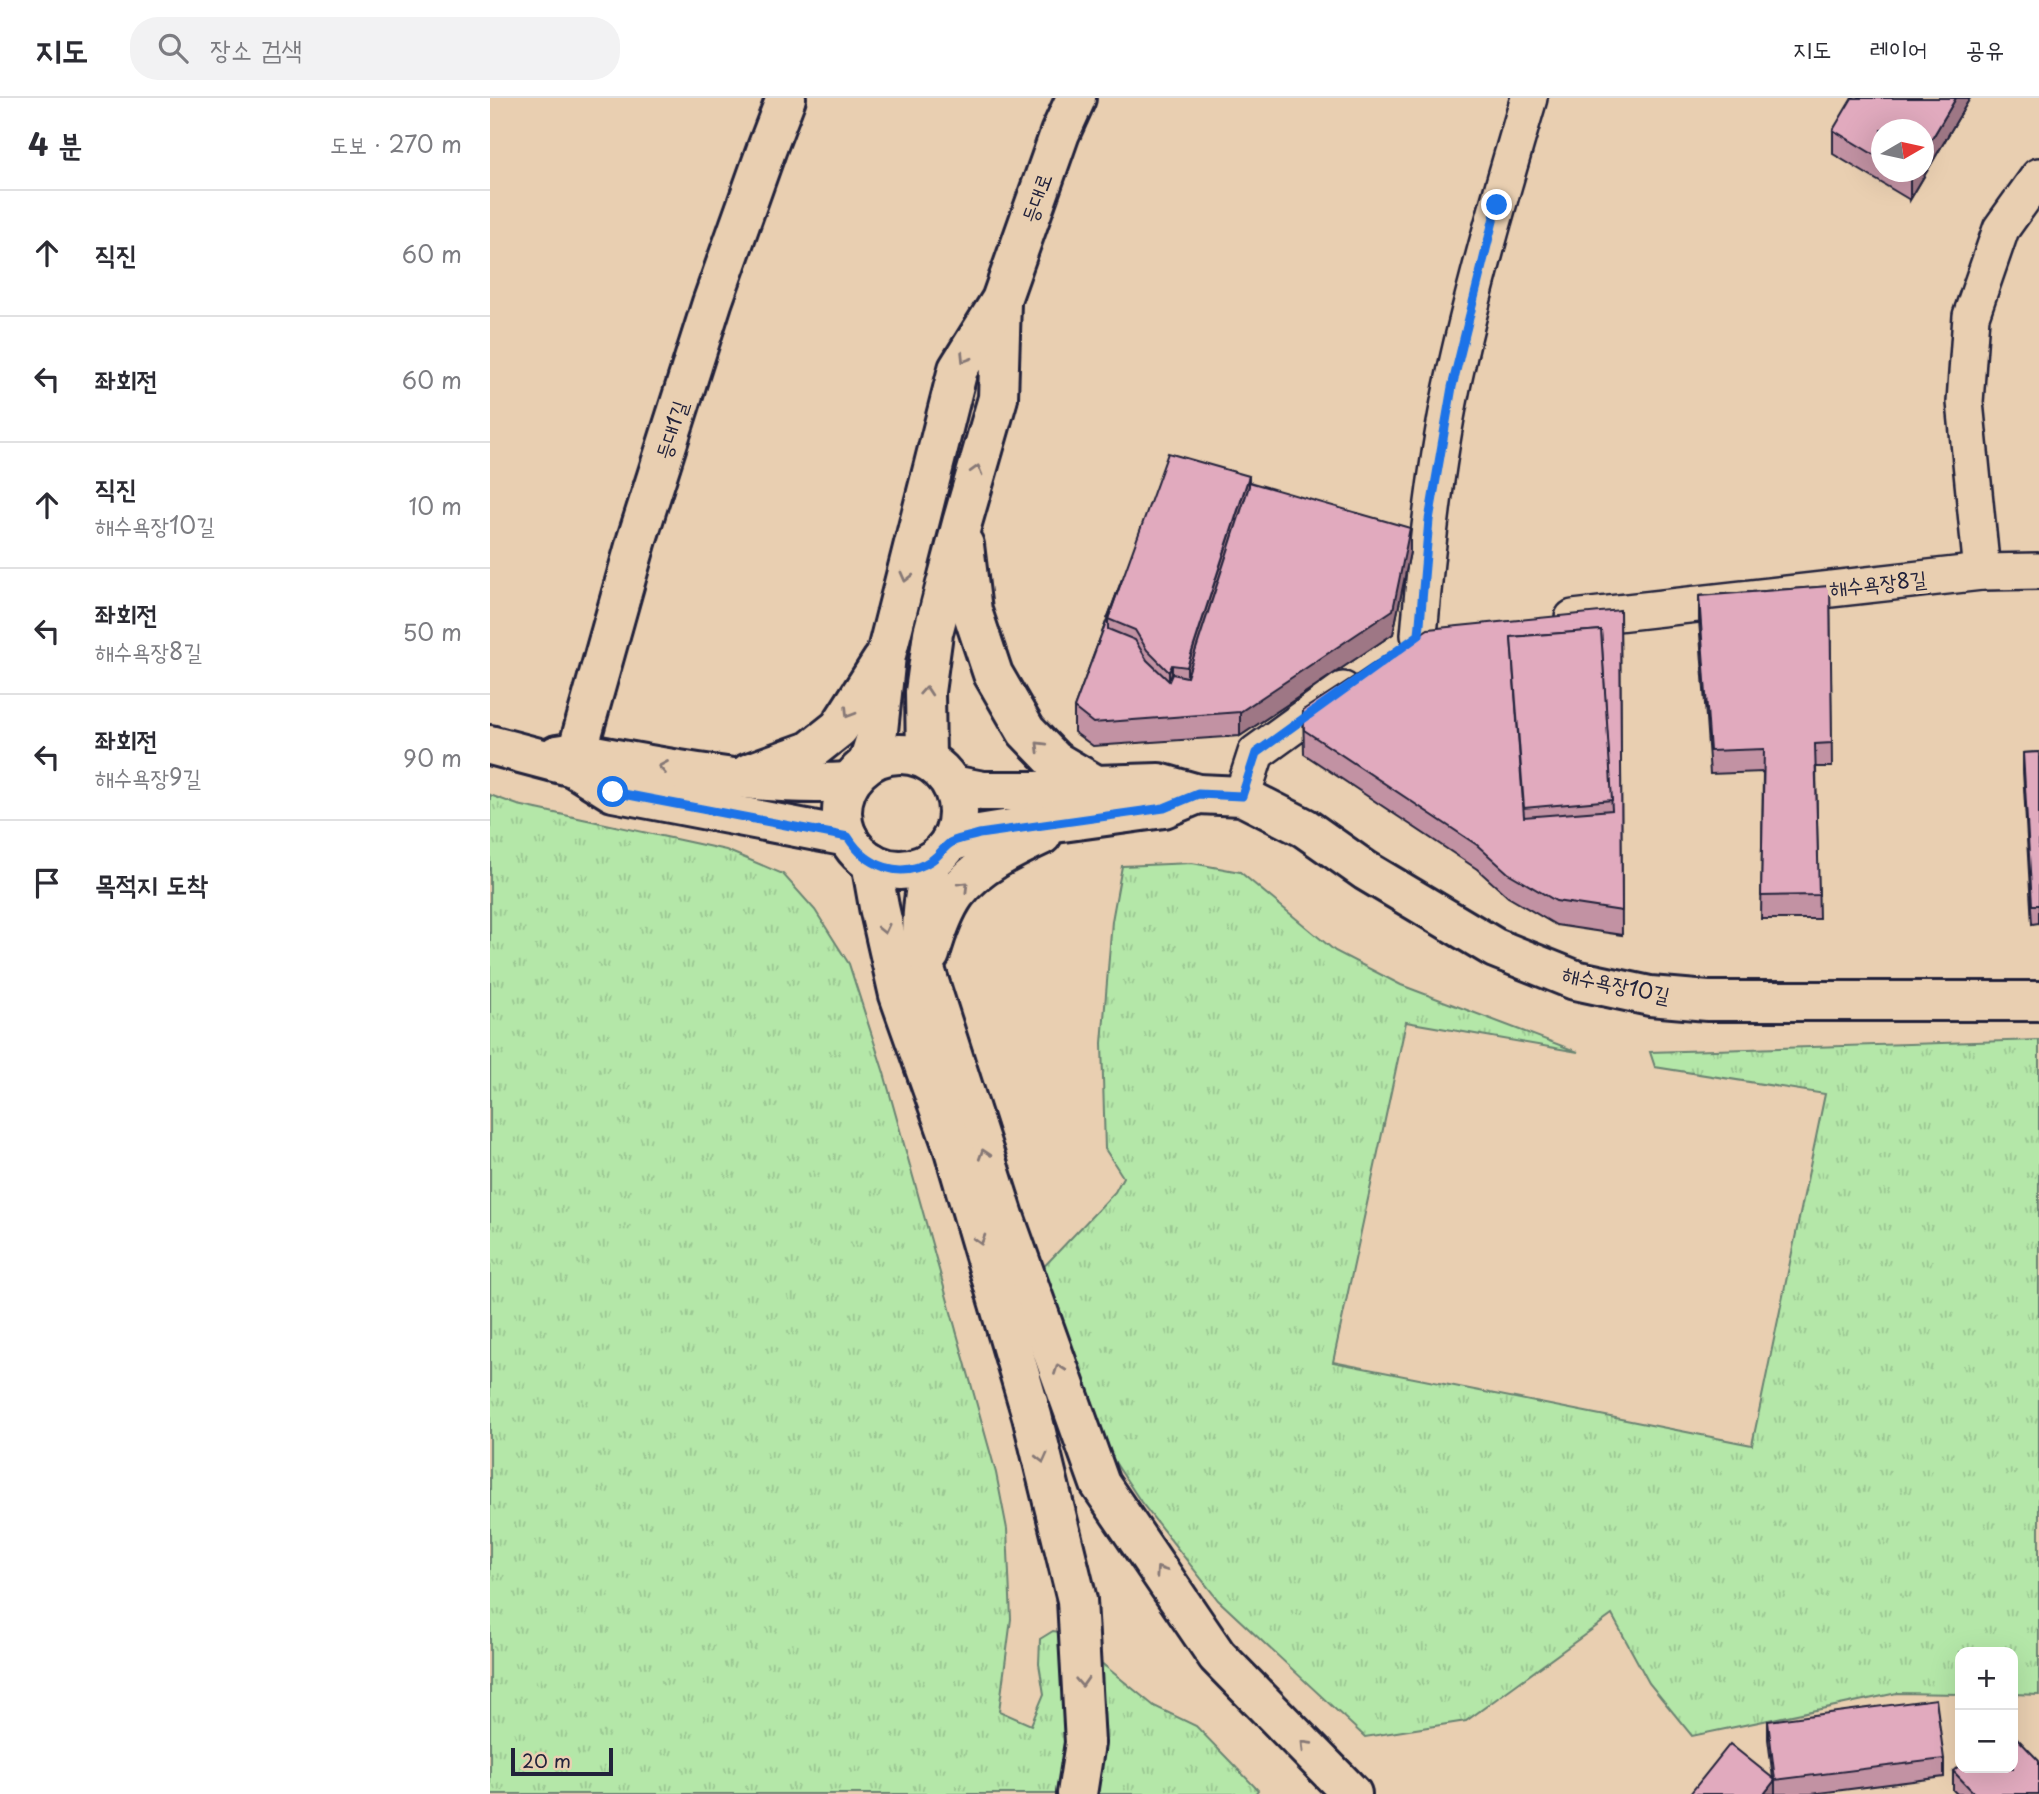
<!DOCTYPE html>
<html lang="ko">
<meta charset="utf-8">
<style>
body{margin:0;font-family:"Playpen Sans","Poor Story",sans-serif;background:#f2f2f3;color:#2b2b33}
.controls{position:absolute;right:21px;bottom:21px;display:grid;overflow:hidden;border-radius:14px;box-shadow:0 7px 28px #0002}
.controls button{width:63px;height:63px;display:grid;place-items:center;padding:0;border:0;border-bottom:2px solid #e1e1e2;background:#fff;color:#2b2b33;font:35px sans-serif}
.compass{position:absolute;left:1381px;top:21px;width:63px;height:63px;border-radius:50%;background:#fff;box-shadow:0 7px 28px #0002;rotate:81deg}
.scale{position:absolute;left:21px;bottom:18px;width:102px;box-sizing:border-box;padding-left:7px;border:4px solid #22223b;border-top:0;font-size:19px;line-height:24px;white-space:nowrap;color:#22223b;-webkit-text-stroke:5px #e9cfb1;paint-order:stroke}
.stop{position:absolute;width:21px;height:21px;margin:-16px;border:5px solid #1a73e8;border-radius:50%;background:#fff}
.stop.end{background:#1a73e8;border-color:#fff;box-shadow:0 2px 7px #0008}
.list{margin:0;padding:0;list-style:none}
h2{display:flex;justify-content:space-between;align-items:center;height:91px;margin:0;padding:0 28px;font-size:30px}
h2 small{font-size:23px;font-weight:400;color:#7c7c81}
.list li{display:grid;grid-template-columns:46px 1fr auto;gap:21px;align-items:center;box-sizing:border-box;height:126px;padding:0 28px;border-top:2px solid #e1e1e2}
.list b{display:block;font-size:26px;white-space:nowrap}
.list p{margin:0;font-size:23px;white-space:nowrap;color:#7c7c81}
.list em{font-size:23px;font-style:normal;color:#7c7c81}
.icon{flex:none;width:38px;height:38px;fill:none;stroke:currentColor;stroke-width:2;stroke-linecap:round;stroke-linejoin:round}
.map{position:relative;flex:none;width:1549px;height:1696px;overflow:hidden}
header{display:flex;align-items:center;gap:42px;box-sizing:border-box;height:98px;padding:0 35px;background:#fff;border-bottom:2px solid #e1e1e2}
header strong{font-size:33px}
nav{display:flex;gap:38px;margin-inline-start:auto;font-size:24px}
.search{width:490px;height:63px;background:#f2f2f3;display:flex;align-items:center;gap:18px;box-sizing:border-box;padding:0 24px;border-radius:28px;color:#7c7c81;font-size:26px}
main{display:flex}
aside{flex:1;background:#fff}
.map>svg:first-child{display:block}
.grass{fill:url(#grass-tufts);stroke:#6b8472;stroke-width:2}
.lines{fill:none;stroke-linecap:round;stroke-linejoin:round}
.street-casing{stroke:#22223b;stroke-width:40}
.secondary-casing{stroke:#22223b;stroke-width:44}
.street{stroke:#e9cfb1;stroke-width:35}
.secondary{stroke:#e9cfb1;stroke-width:38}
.wall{fill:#c292a3;stroke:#22223b;stroke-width:2;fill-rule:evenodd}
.shaded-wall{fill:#9e7785;stroke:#22223b;stroke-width:2}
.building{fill:#e1aabe;stroke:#22223b;stroke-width:2;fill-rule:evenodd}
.oneway{stroke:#867876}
.route{stroke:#1a73e8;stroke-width:9}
.labels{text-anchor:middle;stroke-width:7;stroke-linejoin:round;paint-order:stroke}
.street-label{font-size:21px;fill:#22223b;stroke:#e9cfb1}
</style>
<header>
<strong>지도</strong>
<div class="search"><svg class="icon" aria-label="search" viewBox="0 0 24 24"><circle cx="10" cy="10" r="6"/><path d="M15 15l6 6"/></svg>장소 검색</div>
<nav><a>지도</a><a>레이어</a><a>공유</a></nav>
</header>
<main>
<aside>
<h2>4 분<small>도보 · 270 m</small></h2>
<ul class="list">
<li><svg class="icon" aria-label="ahead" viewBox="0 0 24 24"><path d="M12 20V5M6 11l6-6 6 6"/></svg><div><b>직진</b></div><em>60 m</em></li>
<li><svg class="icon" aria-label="left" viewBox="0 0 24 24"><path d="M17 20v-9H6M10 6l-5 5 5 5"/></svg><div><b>좌회전</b></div><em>60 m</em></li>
<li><svg class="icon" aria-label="ahead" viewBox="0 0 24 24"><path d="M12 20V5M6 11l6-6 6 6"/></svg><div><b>직진</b><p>해수욕장10길</p></div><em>10 m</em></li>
<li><svg class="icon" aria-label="left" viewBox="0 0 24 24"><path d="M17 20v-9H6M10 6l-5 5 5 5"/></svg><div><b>좌회전</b><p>해수욕장8길</p></div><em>50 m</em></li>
<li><svg class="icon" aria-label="left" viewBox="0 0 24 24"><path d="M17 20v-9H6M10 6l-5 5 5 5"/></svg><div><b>좌회전</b><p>해수욕장9길</p></div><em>90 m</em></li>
<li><svg class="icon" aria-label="arrive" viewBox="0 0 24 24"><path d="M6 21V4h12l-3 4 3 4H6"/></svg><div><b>목적지 도착</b></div></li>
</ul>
</aside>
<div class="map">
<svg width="1549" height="1696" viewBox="0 0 1549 1696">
<defs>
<pattern id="grass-tufts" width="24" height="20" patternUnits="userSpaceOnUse" patternTransform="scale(1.75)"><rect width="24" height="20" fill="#b4e7a8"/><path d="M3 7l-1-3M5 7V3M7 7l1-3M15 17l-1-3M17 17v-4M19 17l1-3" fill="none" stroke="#9ac692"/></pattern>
</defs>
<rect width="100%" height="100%" fill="#e9cfb1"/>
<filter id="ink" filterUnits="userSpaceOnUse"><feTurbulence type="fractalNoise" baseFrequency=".0143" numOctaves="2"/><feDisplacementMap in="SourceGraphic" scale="14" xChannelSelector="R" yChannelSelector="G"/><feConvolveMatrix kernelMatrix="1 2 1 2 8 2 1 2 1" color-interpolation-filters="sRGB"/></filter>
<g filter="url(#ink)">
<g class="grass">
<polygon points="0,697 28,707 236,752 293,776 325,812 359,866 394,975 506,1375 517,1431 521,1521 509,1613 541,1627 554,1596 549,1566 550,1541 563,1533 590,1537 604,1559 664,1608 706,1628 768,1692 765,1696 0,1696"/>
<polygon points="702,765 750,774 845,853 911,887 1088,954 916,924 843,1264 1262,1347 1335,996 1165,969 1160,954 1549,942 1549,1597 1523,1596 1523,1554 1470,1554 1470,1596 1407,1595 1202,1638 1159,1585 1122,1517 976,1623 875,1639 728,1502 651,1404 583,1300 544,1179 625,1094 633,1079 615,1051 612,945 622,823 632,768"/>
</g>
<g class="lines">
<g class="street-casing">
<g id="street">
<polyline points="1492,474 1475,304 1481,218 1511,131 1549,78"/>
<polyline points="1083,520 1492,474 1549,473"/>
<path d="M929,537C936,454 945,371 962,289C983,191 1011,95 1039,0"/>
<polyline points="752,698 766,655 853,592"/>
</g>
</g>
<g class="secondary-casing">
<g id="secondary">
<polyline points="474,447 482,513 503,576 536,633 565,663 606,687"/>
<polyline points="0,647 83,669 123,694 358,739"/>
<circle cx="410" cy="714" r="58"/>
<path d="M67,657L87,654C177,670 268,690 360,684"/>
<polyline points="436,661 435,594 443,535 472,425 508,300 511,204"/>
<polyline points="378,665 388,633 396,557 468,271 511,202 570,35 586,0"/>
<polyline points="83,669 147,441 222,205 277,50 296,0"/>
<polyline points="259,675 320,653 349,630 392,563"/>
<polyline points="462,687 493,693 548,693 606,687 669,685 708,696 752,698 815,730 876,773 1005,850 1085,882 1160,898 1218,903 1549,903"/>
<polyline points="460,744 489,736 514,732 674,710 708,696"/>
<path d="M441,763C432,804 430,830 435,871L515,1121L610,1386L727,1558L862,1696"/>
<polyline points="381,764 389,809 409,897 464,1052 542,1318 587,1502 595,1645 587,1696"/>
<path d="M440,856C446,835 453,813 466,795C487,768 522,751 552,737"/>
</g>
</g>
<use href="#street" class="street"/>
<use href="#secondary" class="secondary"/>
</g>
<g class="wall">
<path d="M1480,0L1420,102L1343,56V32ZM1391,32L1433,74H1391Z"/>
<polygon points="759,384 920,454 903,536 750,638 603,648 584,634 584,610 632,481"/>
<polygon points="1340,488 1342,669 1326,669 1329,821 1271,821 1273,674 1220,676 1209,522 1209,498"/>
<polygon points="1130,512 1132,837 1066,827 1018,799 987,771 814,656 813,612"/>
<polygon points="1549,654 1549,825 1542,826 1533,673 1533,655"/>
<polygon points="1278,1623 1454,1661 1454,1679 1321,1696 1200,1696 1283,1680 1278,1641"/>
<polygon points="1463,1673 1549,1696 1467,1696 1463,1692"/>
</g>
<g class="shaded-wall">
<polygon points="1466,0 1480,0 1420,102 1420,78 1423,74 1433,74 1433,56"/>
<polygon points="759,378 759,412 697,603 697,569"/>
<polygon points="920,430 920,454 903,536 750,638 750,614"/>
<polygon points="682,567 682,600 679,607 679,574"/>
<polygon points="1285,1682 1285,1696 1274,1696"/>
</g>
<g class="building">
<polygon points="1362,0 1466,0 1433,56 1433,32 1391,32 1391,61 1343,32"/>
<polygon points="1413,74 1423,74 1420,78"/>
<polygon points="678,355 759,378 697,569 682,567 679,574 657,552 645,532 618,521"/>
<polygon points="759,384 920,430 903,512 750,614 603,625 584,610 632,481 618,521 618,531 645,542 657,562 679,583 682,576 697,579 759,388"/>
<polygon points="1340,488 1342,645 1325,646 1329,797 1271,798 1274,651 1220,653 1209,498"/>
<path d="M1130,512L1132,813L1066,803L1018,775L987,747L814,632L813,612L938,531ZM1111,532L1122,712L1034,719L1021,539Z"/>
<polygon points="1111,532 1122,702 1034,710 1021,539"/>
<polygon points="1549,654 1549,807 1542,807 1533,655"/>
<polygon points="1446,1601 1454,1661 1285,1682 1278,1623"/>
<polygon points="1523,1636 1549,1663 1549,1696 1485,1696 1463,1673 1470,1667 1470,1670 1523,1670"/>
<polygon points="1240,1646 1285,1682 1274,1696 1200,1696"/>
</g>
<defs><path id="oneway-chevron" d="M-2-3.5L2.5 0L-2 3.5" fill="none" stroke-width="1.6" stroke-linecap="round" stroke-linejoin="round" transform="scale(1.75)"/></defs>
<g class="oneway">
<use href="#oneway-chevron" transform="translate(475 260) rotate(122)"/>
<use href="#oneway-chevron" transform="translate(487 372) rotate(-74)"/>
<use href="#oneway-chevron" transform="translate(416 479) rotate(104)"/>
<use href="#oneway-chevron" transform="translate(436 593) rotate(-86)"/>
<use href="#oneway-chevron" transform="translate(359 615) rotate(122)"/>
<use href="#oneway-chevron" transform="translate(550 648) rotate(-135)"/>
<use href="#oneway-chevron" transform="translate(173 669) rotate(-170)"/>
<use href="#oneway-chevron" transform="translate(474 788) rotate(-45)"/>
<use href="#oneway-chevron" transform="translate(394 831) rotate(77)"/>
<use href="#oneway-chevron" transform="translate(494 1056) rotate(-108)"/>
<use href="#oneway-chevron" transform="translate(490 1142) rotate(74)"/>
<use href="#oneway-chevron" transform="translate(569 1271) rotate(-110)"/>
<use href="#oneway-chevron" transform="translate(552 1360) rotate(76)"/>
<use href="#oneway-chevron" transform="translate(670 1473) rotate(-124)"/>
<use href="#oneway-chevron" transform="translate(592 1584) rotate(87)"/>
<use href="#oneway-chevron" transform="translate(815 1647) rotate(-134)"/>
</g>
</g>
<g class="lines" filter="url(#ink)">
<path class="route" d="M123,694L358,739C376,768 411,783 442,762C450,757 455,747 462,744C470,740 480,739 489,736L674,710L708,696L752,698L766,655L929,537L939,422L962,289L1007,107"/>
</g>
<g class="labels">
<g class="street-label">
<text transform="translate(547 100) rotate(-70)" y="7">등대로</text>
<text transform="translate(182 332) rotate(-72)" y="7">등대1길</text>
<text transform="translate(1388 486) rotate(-6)" y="7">해수욕장8길</text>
<text transform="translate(1126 887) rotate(12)" y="7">해수욕장10길</text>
</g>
</g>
</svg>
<div class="controls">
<button>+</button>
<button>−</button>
</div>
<svg class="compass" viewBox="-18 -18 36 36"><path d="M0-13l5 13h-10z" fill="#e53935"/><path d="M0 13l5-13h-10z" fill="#7c7c81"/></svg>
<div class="scale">20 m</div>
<div class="stop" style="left:123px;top:694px"></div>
<div class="stop end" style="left:1007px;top:107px"></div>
</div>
</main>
